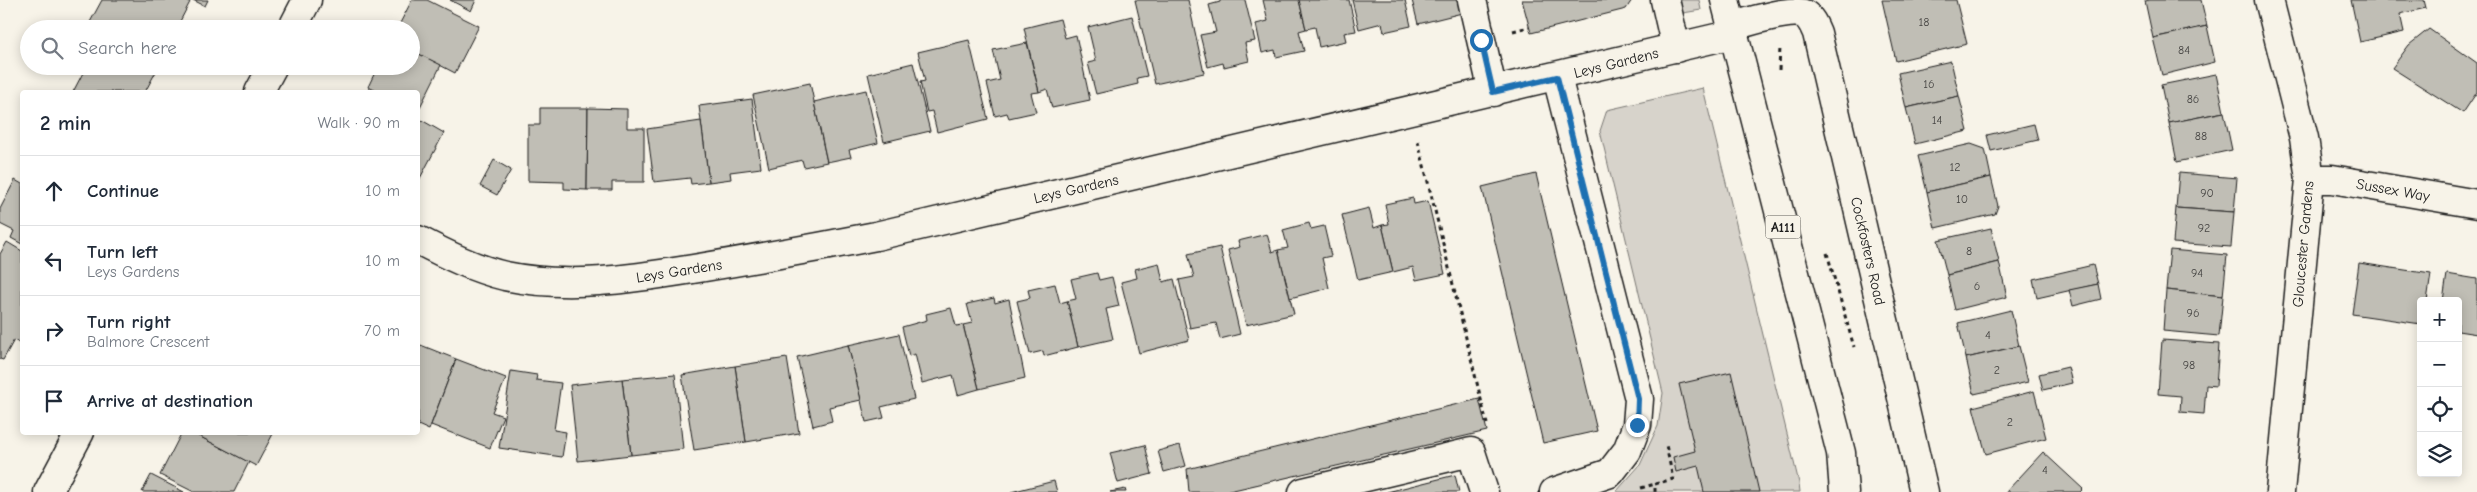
<!DOCTYPE html>
<meta charset="utf-8">
<style>
body{margin:0;font-family:"Comic Neue",sans-serif;background:#f2f2f3;color:#1f2937}
.controls{position:absolute;right:15px;bottom:15px;display:grid;overflow:hidden;border-radius:5px;box-shadow:0 2px 12px #0003}
.controls button{width:45px;height:45px;display:grid;place-items:center;padding:0;border:0;border-bottom:1px solid #e0e1e3;background:#fff;color:#1f2937;font:25px sans-serif}
.stop{position:absolute;width:15px;height:15px;margin:-11px;border:4px solid #1f6fb2;border-radius:50%;background:#fff}
.stop.end{background:#1f6fb2;border-color:#fff;box-shadow:0 1px 5px #0008}
.list{margin:0;padding:0;list-style:none}
h2{display:flex;justify-content:space-between;align-items:center;height:65px;margin:0;padding:0 20px;font-size:21px}
h2 small{font-size:16px;font-weight:400;color:#747a83}
.list li{display:grid;grid-template-columns:32px 1fr auto;gap:15px;align-items:center;box-sizing:border-box;height:70px;padding:0 20px;border-top:1px solid #e0e1e3}
.list b{display:block;font-size:19px;white-space:nowrap}
.list p{margin:0;font-size:16px;white-space:nowrap;color:#747a83}
.list em{font-size:16px;font-style:normal;color:#747a83}
.icon{flex:none;width:28px;height:28px;fill:none;stroke:currentColor;stroke-width:2;stroke-linecap:round;stroke-linejoin:round}
.map{position:relative;flex:none;width:2477px;height:492px;overflow:hidden}
.search{position:absolute;background:#fff;box-shadow:0 2px 12px #0003;left:20px;top:20px;width:400px;height:55px;display:flex;align-items:center;gap:12px;box-sizing:border-box;padding:0 18px;border-radius:28px;color:#747a83;font-size:19px}
.panel{position:absolute;background:#fff;box-shadow:0 2px 12px #0003;left:20px;top:90px;width:400px;height:345px;border-radius:5px}
.map>svg:first-child{display:block}
.green{fill:#d7d3cb;stroke:#7a7874}
.building{fill:#c0beb5;stroke:#1c1c1c}
.lines{fill:none;stroke-linecap:round;stroke-linejoin:round}
.minor-casing{stroke:#1c1c1c;stroke-width:31}
.major-casing{stroke:#1c1c1c;stroke-width:31}
.path{stroke:#1c1c1c;stroke-width:3;stroke-dasharray:4 4;stroke-linecap:butt}
.minor{stroke:#f7f3e8;stroke-width:28}
.major{stroke:#f7f3e8;stroke-width:28}
.route{stroke:#1f6fb2;stroke-width:6}
.labels{text-anchor:middle;stroke-width:4;stroke-linejoin:round;paint-order:stroke}
.number-label{font-size:12px;fill:#454442}
.shield{fill:#f7f3e8;stroke:#5e5c59;stroke-width:1}
.shield-label{font-size:14px;font-weight:bold;fill:#1c1c1c}
.street-label{font-size:15px;fill:#1c1c1c;stroke:#f7f3e8}
</style>
<div class="map">
<svg width="2477" height="492" viewBox="0 0 2477 492">
<rect width="100%" height="100%" fill="#f7f3e8"/>
<filter id="ink" filterUnits="userSpaceOnUse"><feTurbulence type="fractalNoise" baseFrequency=".02" numOctaves="2"/><feDisplacementMap in="SourceGraphic" scale="10" xChannelSelector="R" yChannelSelector="G"/><feConvolveMatrix kernelMatrix="1 2 1 2 8 2 1 2 1" color-interpolation-filters="sRGB"/></filter>
<g filter="url(#ink)">
<g class="green">
<polygon points="1680,0 1699,0 1701,10 1683,13"/>
<polygon points="1703,88 1799,483 1800,492 1616,492 1640,465 1658,426 1663,393 1600,131 1607,110"/>
</g>
<g class="building">
<polygon points="102,0 185,0 190,2 176,29 98,29 89,24"/>
<polygon points="193,0 208,0 205,6"/>
<polygon points="412,0 427,0 479,26 455,73 411,50 411,29 397,29"/>
<polygon points="450,0 476,0 471,11"/>
<polygon points="1135,0 1188,0 1204,73 1155,84"/>
<polygon points="1220,0 1245,0 1255,41 1245,43 1249,61 1224,67 1223,63 1208,67 1200,35 1216,32 1209,5 1220,2"/>
<polygon points="1263,0 1299,0 1306,29 1299,31 1304,51 1276,57 1275,50 1262,53 1256,24 1268,21"/>
<polygon points="1299,0 1349,0 1356,31 1344,33 1346,41 1319,47 1315,27 1306,29"/>
<polygon points="1352,0 1405,0 1411,26 1384,32 1382,23 1359,29"/>
<polygon points="1412,0 1459,0 1462,13 1418,24"/>
<polygon points="1522,0 1632,0 1626,9 1531,33"/>
<polygon points="1882,0 1956,0 1967,44 1896,61"/>
<polygon points="2150,0 2201,0 2207,26 2153,38 2145,1"/>
<polygon points="2351,0 2424,0 2426,8 2400,14 2404,32 2360,42"/>
<polygon points="1132,16 1147,76 1137,78 1138,84 1096,94 1088,63 1096,61 1088,27"/>
<polygon points="1060,19 1065,38 1076,35 1090,100 1052,108 1047,89 1039,92 1024,28"/>
<polygon points="2207,26 2215,62 2162,75 2153,38"/>
<polygon points="2429,29 2477,63 2477,92 2463,113 2392,68 2409,45"/>
<polygon points="969,40 988,119 937,132 932,111 927,112 920,82 925,81 918,52"/>
<polygon points="1027,43 1039,92 1031,93 1036,112 1009,118 1007,113 995,116 987,83 1000,80 993,50"/>
<polygon points="411,50 441,65 418,111 418,92 379,92 368,87 378,66 411,66"/>
<polygon points="1951,61 1959,96 1906,108 1898,73"/>
<polygon points="913,63 930,131 884,142 868,74"/>
<polygon points="85,66 159,66 145,92 73,92 86,67"/>
<polygon points="2216,74 2224,112 2169,123 2161,85"/>
<polygon points="810,83 827,162 804,167 802,160 769,168 753,95"/>
<polygon points="866,90 878,143 849,150 851,157 827,162 814,102"/>
<polygon points="1959,96 1968,131 1915,144 1906,108"/>
<polygon points="752,99 761,168 730,172 731,179 709,182 699,106"/>
<polygon points="540,108 588,108 587,190 564,189 564,182 528,181 528,125 540,125"/>
<polygon points="588,108 627,109 627,128 644,128 644,182 612,182 612,190 587,190"/>
<polygon points="2224,112 2232,150 2177,162 2169,123"/>
<polygon points="418,118 444,133 418,182"/>
<polygon points="701,121 709,182 691,184 690,178 654,182 647,129"/>
<polygon points="2034,124 2038,140 1991,151 1987,135"/>
<polygon points="1971,144 1985,149 1991,177 1927,192 1918,156"/>
<polygon points="494,160 511,170 497,195 480,186"/>
<polygon points="2179,173 2237,178 2234,212 2176,208"/>
<polygon points="1536,174 1597,431 1543,443 1482,187"/>
<polygon points="1991,177 1998,206 1995,214 1935,228 1927,192"/>
<polygon points="15,180 22,184 22,244 11,238 14,231 0,224 0,209"/>
<polygon points="1413,198 1414,204 1428,201 1445,274 1416,280 1413,267 1393,272 1382,225 1389,224 1385,204"/>
<polygon points="1369,208 1374,228 1382,225 1393,272 1358,280 1342,215"/>
<polygon points="2176,208 2234,212 2231,247 2173,243"/>
<polygon points="1309,223 1311,229 1324,226 1331,256 1322,258 1329,288 1290,298 1278,250 1288,248 1283,230"/>
<polygon points="1991,228 1999,262 1947,275 1938,240"/>
<polygon points="1267,234 1272,252 1278,250 1294,314 1246,325 1228,250 1240,247 1238,241"/>
<polygon points="7,242 22,251 22,345 14,340 3,360 0,359 0,254"/>
<polygon points="1220,247 1240,334 1220,339 1216,323 1190,328 1179,280 1194,277 1188,254"/>
<polygon points="2170,250 2227,255 2223,296 2166,290"/>
<polygon points="1999,262 2007,297 1955,310 1947,275"/>
<polygon points="1159,263 1163,282 1174,279 1189,340 1139,353 1121,282 1137,278 1135,269"/>
<polygon points="2359,263 2431,274 2427,301 2421,301 2421,324 2352,314"/>
<polygon points="2093,265 2098,284 2037,298 2033,279"/>
<polygon points="1097,273 1099,280 1112,277 1119,306 1106,309 1113,339 1078,347 1067,301 1076,299 1071,279"/>
<polygon points="2447,274 2477,279 2477,334 2458,331 2458,301 2443,301"/>
<polygon points="1055,284 1060,303 1067,301 1078,347 1044,356 1043,351 1030,354 1017,301 1030,298 1028,290"/>
<polygon points="2098,284 2101,299 2073,306 2069,290"/>
<polygon points="2166,290 2223,296 2219,336 2163,331"/>
<polygon points="994,298 995,303 1009,299 1025,378 979,389 963,325 972,323 967,304"/>
<polygon points="951,308 956,326 963,325 979,389 958,395 953,375 922,383 915,354 909,356 902,327 927,320 926,314"/>
<polygon points="2011,310 2019,346 1966,358 1958,323"/>
<polygon points="899,334 914,399 881,407 884,418 866,422 848,345"/>
<polygon points="2162,340 2219,344 2216,386 2206,385 2204,414 2180,412 2181,396 2158,394"/>
<polygon points="418,344 456,359 429,430 418,425"/>
<polygon points="848,345 861,400 829,407 832,421 813,426 797,357"/>
<polygon points="2019,346 2028,382 1974,394 1966,358"/>
<polygon points="787,358 799,433 746,442 735,366"/>
<polygon points="456,359 506,378 492,412 503,416 490,448 431,425"/>
<polygon points="735,366 746,442 694,450 682,375"/>
<polygon points="2068,367 2072,383 2043,390 2039,374"/>
<polygon points="511,371 537,375 536,380 561,383 554,430 566,432 562,457 499,448"/>
<polygon points="1731,372 1759,492 1704,492 1698,466 1676,472 1673,457 1695,451 1679,384"/>
<polygon points="675,374 683,449 631,455 622,379"/>
<polygon points="622,379 631,455 578,461 570,385"/>
<polygon points="2034,391 2046,438 1986,454 1973,407"/>
<polygon points="1479,399 1487,431 1225,492 1189,492 1187,469"/>
<polygon points="182,432 191,432 249,462 234,492 194,492 160,475"/>
<polygon points="191,432 274,432 256,466"/>
<polygon points="1145,445 1152,474 1118,483 1110,453"/>
<polygon points="1180,445 1186,466 1164,472 1158,451"/>
<polygon points="2043,452 2083,489 2080,492 2006,492"/>
<polygon points="151,475 184,492 142,492"/>
<polygon points="1455,475 1459,492 1387,492"/>
<polygon points="1054,481 1057,492 1011,492"/>
<polygon points="1125,489 1126,492 1110,492"/>
</g>
<g class="lines">
<g class="minor-casing">
<g id="minor">
<polyline points="1472,0 1493,92"/>
<polyline points="1665,0 1676,48"/>
<polyline points="2269,0 2304,138 2310,179 2280,492"/>
<path d="M1731,26C1747,23 1789,8 1804,14C1811,18 1814,26 1817,33L1924,492"/>
<polyline points="292,29 307,0"/>
<polyline points="259,92 273,66"/>
<polyline points="2310,179 2332,179 2477,204"/>
<path d="M418,240C445,254 475,269 505,276C567,289 631,279 693,269C754,259 815,248 876,236L1733,34"/>
<polyline points="48,492 80,432"/>
<polyline points="1303,492 1471,452 1484,492"/>
<polyline points="1554,492 1610,473 1627,451 1637,425 1639,399 1557,77"/>
</g>
</g>
<g class="major-casing">
<polyline id="major" points="1725,0 1841,453 1844,492"/>
</g>
<g class="path">
<polyline points="1513,31 1529,27"/>
<polyline points="1779,70 1780,47"/>
<polyline points="1418,141 1487,424"/>
<polyline points="1827,253 1854,347"/>
<polyline points="1641,488 1655,484"/>
<polyline points="1655,492 1655,484 1673,479 1666,445"/>
</g>
<use href="#minor" class="minor"/>
<use href="#major" class="major"/>
</g>
</g>
<g class="lines" filter="url(#ink)">
<polyline class="route" points="1481,40 1493,92 1557,77 1638,399 1637,425"/>
</g>
<g class="labels">
<g class="number-label">
<text x="1924" y="26">18</text>
<text x="2184" y="54">84</text>
<text x="1929" y="88">16</text>
<text x="2193" y="103">86</text>
<text x="1937" y="124">14</text>
<text x="2201" y="140">88</text>
<text x="1955" y="171">12</text>
<text x="2207" y="197">90</text>
<text x="1962" y="203">10</text>
<text x="2204" y="232">92</text>
<text x="1969" y="255">8</text>
<text x="2197" y="277">94</text>
<text x="1977" y="290">6</text>
<text x="2193" y="317">96</text>
<text x="1988" y="339">4</text>
<text x="2189" y="369">98</text>
<text x="1997" y="374">2</text>
<text x="2010" y="426">2</text>
<text x="2045" y="474">4</text>
</g>
<rect class="shield" x="1765.5" y="215.5" width="35" height="23" rx="4"/>
<g class="shield-label">
<text x="1783" y="232">A111</text>
</g>
<g class="street-label">
<text transform="translate(1616 63) rotate(-14)" y="5">Leys Gardens</text>
<text transform="translate(1076 189) rotate(-13)" y="5">Leys Gardens</text>
<text transform="translate(2393 190) rotate(10)" y="5">Sussex Way</text>
<text transform="translate(2303 244) rotate(-85)" y="5">Gloucester Gardens</text>
<text transform="translate(1868 251) rotate(77)" y="5">Cockfosters Road</text>
<text transform="translate(679 271) rotate(-9)" y="5">Leys Gardens</text>
</g>
</g>
</svg>
<div class="controls">
<button>+</button>
<button>−</button>
<button><svg class="icon" aria-label="locate" viewBox="0 0 24 24"><circle cx="12" cy="12" r="6"/><path d="M12 2v4M12 18v4M2 12h4M18 12h4"/></svg></button>
<button><svg class="icon" aria-label="layers" viewBox="0 0 24 24"><path d="M12 4l9 5-9 5-9-5zM3 14l9 5 9-5"/></svg></button>
</div>
<div class="stop" style="left:1481px;top:40px"></div>
<div class="stop end" style="left:1637px;top:425px"></div>
<div class="search"><svg class="icon" aria-label="search" viewBox="0 0 24 24"><circle cx="10" cy="10" r="6"/><path d="M15 15l6 6"/></svg>Search here</div>
<section class="panel">
<h2>2 min<small>Walk · 90 m</small></h2>
<ul class="list">
<li><svg class="icon" aria-label="ahead" viewBox="0 0 24 24"><path d="M12 20V5M6 11l6-6 6 6"/></svg><div><b>Continue</b></div><em>10 m</em></li>
<li><svg class="icon" aria-label="left" viewBox="0 0 24 24"><path d="M17 20v-9H6M10 6l-5 5 5 5"/></svg><div><b>Turn left</b><p>Leys Gardens</p></div><em>10 m</em></li>
<li><svg class="icon" aria-label="right" viewBox="0 0 24 24"><path d="M7 20v-9h11M14 6l5 5-5 5"/></svg><div><b>Turn right</b><p>Balmore Crescent</p></div><em>70 m</em></li>
<li><svg class="icon" aria-label="arrive" viewBox="0 0 24 24"><path d="M6 21V4h12l-3 4 3 4H6"/></svg><div><b>Arrive at destination</b></div></li>
</ul>
</section>
</div>
